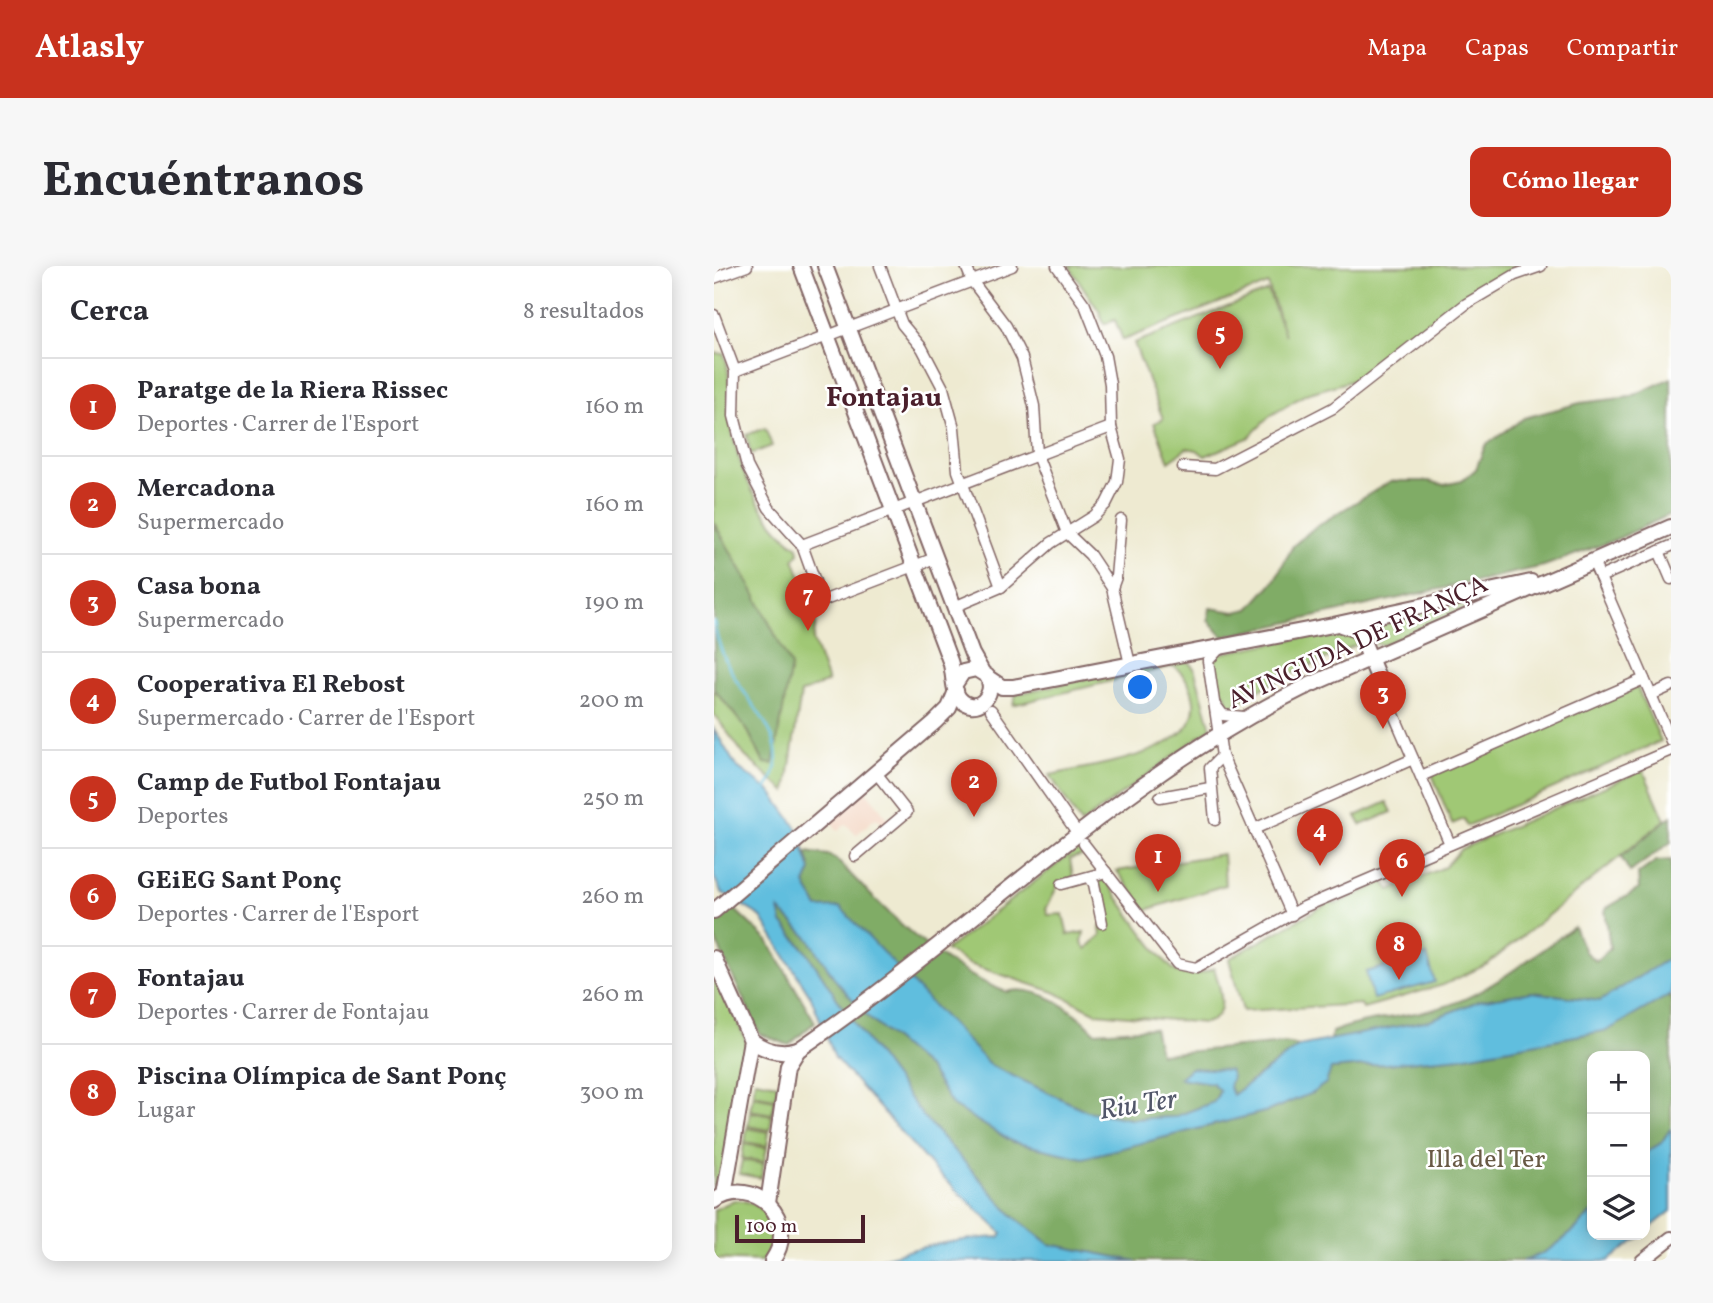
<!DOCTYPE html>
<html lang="es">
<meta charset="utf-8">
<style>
body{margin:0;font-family:Vollkorn,serif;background:#f7f7f7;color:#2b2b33}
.controls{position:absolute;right:21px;bottom:21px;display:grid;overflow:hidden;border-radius:14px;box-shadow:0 4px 18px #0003}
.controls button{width:63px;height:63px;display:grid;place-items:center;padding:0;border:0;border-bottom:2px solid #e1e1e2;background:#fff;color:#2b2b33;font:35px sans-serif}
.scale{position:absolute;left:21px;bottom:18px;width:130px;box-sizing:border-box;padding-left:7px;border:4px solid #4a1f2b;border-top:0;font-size:19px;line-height:24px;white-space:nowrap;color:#4a1f2b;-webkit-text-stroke:5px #fff;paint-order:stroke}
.you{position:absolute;left:427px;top:422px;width:24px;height:24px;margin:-18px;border:5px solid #fff;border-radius:50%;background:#1a73e8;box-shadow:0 0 0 10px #1a73e833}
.badge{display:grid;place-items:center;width:46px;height:46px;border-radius:50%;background:#c8321e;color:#fff;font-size:23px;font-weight:700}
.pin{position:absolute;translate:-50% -58px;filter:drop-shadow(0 2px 4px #0008)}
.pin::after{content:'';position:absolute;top:37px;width:24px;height:21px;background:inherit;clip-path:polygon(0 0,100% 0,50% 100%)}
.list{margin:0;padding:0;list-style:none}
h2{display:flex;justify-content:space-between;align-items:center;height:91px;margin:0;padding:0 28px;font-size:30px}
h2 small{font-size:23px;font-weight:400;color:#7c7c81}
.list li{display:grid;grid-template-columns:46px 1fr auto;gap:21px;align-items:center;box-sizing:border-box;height:98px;padding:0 28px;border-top:2px solid #e1e1e2}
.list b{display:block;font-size:26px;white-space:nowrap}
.list p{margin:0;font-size:23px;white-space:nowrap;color:#7c7c81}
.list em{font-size:23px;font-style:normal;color:#7c7c81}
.icon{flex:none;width:38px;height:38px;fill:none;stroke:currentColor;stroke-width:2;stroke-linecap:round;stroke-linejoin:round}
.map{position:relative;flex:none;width:957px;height:995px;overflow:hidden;border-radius:14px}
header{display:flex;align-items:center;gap:42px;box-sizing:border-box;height:98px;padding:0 35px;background:#c8321e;color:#fff}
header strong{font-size:33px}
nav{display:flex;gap:38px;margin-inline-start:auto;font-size:24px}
.intro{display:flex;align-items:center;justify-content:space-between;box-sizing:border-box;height:168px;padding:0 42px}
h1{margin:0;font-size:49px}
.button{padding:18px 32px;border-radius:14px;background:#c8321e;color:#fff;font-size:24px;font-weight:700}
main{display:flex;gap:42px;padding:0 42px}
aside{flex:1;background:#fff;border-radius:14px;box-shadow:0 4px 18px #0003}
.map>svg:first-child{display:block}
.built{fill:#f3d4bf}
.green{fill:#a0c874;stroke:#757450;stroke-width:2}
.forest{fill:#80ac66;stroke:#656648;stroke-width:2}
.water{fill:#60bede;stroke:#556e84;stroke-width:2}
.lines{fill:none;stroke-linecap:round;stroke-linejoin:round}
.stream{stroke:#60bede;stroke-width:2.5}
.minor-casing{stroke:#836665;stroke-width:13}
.tertiary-casing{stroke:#836665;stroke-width:16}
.secondary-casing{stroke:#836665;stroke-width:18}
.minor{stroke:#fff;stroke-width:10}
.tertiary{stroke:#fff;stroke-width:12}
.secondary{stroke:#fff;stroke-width:14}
.labels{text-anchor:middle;stroke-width:5;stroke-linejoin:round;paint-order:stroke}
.street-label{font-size:26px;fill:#4a1f2b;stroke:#fff}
.park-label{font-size:26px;fill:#685a45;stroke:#fff}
.neighbourhood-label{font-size:28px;font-weight:bold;fill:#4a1f2b;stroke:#fff}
.water-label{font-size:28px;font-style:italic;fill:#52576a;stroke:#fff}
</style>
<header>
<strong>Atlasly</strong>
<nav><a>Mapa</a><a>Capas</a><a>Compartir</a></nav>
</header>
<div class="intro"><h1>Encuéntranos</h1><a class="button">Cómo llegar</a></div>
<main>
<aside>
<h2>Cerca<small>8 resultados</small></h2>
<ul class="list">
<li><span class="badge">1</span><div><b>Paratge de la Riera Rissec</b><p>Deportes · Carrer de l'Esport</p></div><em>160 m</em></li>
<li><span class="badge">2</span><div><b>Mercadona</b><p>Supermercado</p></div><em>160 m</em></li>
<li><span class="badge">3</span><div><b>Casa bona</b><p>Supermercado</p></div><em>190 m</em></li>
<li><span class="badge">4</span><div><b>Cooperativa El Rebost</b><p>Supermercado · Carrer de l'Esport</p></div><em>200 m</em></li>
<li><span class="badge">5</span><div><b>Camp de Futbol Fontajau</b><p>Deportes</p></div><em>250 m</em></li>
<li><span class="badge">6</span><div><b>GEiEG Sant Ponç</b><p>Deportes · Carrer de l'Esport</p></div><em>260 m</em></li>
<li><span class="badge">7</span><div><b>Fontajau</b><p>Deportes · Carrer de Fontajau</p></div><em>260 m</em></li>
<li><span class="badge">8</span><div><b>Piscina Olímpica de Sant Ponç</b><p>Lugar</p></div><em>300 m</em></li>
</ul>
</aside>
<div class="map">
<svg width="957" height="995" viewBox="0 0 957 995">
<rect width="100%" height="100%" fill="#fff"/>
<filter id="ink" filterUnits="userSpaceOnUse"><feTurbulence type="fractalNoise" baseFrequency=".0143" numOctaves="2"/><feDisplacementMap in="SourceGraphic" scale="14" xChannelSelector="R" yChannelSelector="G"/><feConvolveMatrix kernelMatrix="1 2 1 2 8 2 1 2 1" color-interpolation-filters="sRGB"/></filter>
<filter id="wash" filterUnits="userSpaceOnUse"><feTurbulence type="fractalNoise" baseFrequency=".00686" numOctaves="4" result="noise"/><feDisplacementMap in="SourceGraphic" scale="28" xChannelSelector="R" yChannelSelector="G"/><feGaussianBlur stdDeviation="1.57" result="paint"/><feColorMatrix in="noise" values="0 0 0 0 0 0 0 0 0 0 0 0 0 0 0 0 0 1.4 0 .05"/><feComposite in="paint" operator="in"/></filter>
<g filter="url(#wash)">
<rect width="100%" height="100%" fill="#eeead1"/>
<polygon class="built" points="151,524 176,555 170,560 163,552 159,554 142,569 132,558 124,565 116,554"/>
<g class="green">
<polygon points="355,0 802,0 760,26 640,114 592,128 556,150 534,172 491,190 483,184 473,182 455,195 440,157 449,153 420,77 554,25 571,69 554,18 409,74 401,54 390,58 385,45"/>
<path d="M0,87L10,88C18,109 13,130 16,153C22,198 45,254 84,281L85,287L80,293L99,342L104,345L99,374L114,416L87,427L72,526L31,490L0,448V423L34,465L50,497L38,323L0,257Z"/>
<polygon points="51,162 58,180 37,188 32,169"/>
<polygon points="774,332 669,379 657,377 652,367 654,356"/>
<polygon points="630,363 639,366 644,378 558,417 518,440 514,438 511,428 505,430 498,402 503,388"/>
<path d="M461,393H471L480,402L497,462L367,558L336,509C374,500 484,489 480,437C479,422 472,410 460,400L299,439L302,428Z"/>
<polygon points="923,421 947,475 753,560 750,553 738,558 718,508"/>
<polygon points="929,504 951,554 774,698 729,719 649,742 647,738 529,745 515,693 616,636 622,638 670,616 676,624 731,601 747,583"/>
<polygon points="673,536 678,546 647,559 642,550"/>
<path d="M368,579L370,589L356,593L359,611L344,619L332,643L334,649L349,648L354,669L370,666L368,676L372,683L387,670L386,662L392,653L384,616L391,613C403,630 448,698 463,706C475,712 488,708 500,702C506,721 517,752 490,757L383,747L340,726L255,698L232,684Z"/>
<polygon points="509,588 511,619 432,644 403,605"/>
<polygon points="0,704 34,779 8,920 0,928"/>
<polygon points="41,814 64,818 61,832 39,828"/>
<polygon points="39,830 61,834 58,848 36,844"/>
<polygon points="36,846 58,850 56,864 34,860"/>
<polygon points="33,862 55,866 53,880 31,876"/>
<polygon points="30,878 53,882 50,896 28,892"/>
<polygon points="28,894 50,898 47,912 25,908"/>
<path d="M20,934C54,934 73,968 48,995L0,993V944Z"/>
</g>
<g class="forest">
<polygon points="957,112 957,248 901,274 830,300 509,371 494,354 496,342 521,346 535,343 560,315 579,280 601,261 677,215 715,215 730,219 748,215 762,203 771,180 810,152 866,137 916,131"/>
<polygon points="0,257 38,323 77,400 59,498 50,497 34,465 0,423"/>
<polygon points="957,550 957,576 916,606 907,591"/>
<path d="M92,586L114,589L123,594C173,647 223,699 292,726C324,717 361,745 381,766L440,762L446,788L571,777L585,780L518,829L515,821L477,802L466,812L498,817L506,824L500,836L460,851L416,853L373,845L276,799L175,694L104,642L91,618L97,604Z"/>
<path d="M957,594V691L886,735L817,726L765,735L716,754L617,774L618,766C657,750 698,752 738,738C777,725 825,685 860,661L871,686L882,695L896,682L891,643L925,623L924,608L942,595Z"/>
<polygon points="14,637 54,675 101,756 75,779 46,768 0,671 0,651"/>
<path d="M64,642L95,673L123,716L155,752L215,803L239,840L299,876L369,892L554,845L598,827L617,803L747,791L894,764L957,728V862L947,877L931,887V790H878V945C861,966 834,989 808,995H422L335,978L299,950L208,849L127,739L92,685L68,657Z"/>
</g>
<g class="water">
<path d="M0,463L22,500L57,526L83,562L97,604L91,618L104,642L126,641L276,799L373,845L416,853L460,851L500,836L506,825L498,817L465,812L477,802L515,804L518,810L515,821L519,829L585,780L716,754L765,735L817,726L886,735L957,691V728L894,764L747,791L617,803L612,817L598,827L554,845L369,892L299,876L239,840L215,803L155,752L123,716L95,673L65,643L68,657L92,685L127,739L208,849L299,950L335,978L422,995H159C201,981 242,973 286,971L288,967L219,902L121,792L97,731L46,650L7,626L0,611Z"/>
<polygon points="713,689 721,716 659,733 652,706"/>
<polygon points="957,862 957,945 931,966 931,887 947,877"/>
<path d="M878,945V969H928L894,995H808C834,989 861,966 878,945Z"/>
</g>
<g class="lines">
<path class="stream" d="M0,356C3,375 11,396 21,412C42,447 82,481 52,523"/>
</g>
</g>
<g filter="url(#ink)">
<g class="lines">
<g class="minor-casing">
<g id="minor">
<polyline points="166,0 188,58 208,82 229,122 240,162 244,205 287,321"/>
<polyline points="252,0 258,15 292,60 308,92 320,140 323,189 353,267 376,289 398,322"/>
<polyline points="0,12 33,0"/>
<polyline points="0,49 21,105 20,150 33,200 55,242 88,279 107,332 111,334 221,292"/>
<polyline points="21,105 298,0"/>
<polyline points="469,201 501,203 619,142 752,38 801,9 827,0"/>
<polyline points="407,254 402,311 398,322 416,398"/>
<polyline points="88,279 397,161"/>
<polyline points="945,285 957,313"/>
<polyline points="879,295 957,475"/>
<polyline points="886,311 957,280"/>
<polyline points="240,341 287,321 337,277 380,250 392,238 403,216 406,193 397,161 396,118 391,90 371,39 343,0"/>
<polyline points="504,384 494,395 508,490 578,649"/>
<polyline points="665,414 736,578"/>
<polyline points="937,429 957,420"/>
<polyline points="503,441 509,449 530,451"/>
<polyline points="277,444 360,562"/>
<polyline points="707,510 930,413"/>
<polyline points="446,531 496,522"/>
<polyline points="501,554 496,502 508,490"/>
<polyline points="540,563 699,493"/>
<polyline points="370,578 463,698 482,702 590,641 957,484"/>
<polyline points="141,590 193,546 163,508"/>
<polyline points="376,612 380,618 388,657"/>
<polyline points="348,618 392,606"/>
</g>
</g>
<g class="tertiary-casing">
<polyline id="tertiary" points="928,995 957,972"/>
</g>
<g class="secondary-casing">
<g id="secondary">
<path d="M87,0L236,395C240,406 238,423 245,432C261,451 284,429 273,410L262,403L249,406L241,418"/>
<polyline points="111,0 258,388 267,404"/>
<polyline points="627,359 645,365 665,414"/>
<polyline points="276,413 288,421 299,421 619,359 817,316"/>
<polyline points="0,645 221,456 235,442 242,425"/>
<polyline points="0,692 37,774 10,929"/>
<path d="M37,774C51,785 67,789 84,784"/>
<path d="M0,935C41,907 87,955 58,995"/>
<path d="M54,937L74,800L84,784C255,668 402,514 589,422L957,261"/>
</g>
</g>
<use href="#minor" class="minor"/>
<use href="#tertiary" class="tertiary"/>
<use href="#secondary" class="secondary"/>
</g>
</g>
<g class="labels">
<g class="street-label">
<text transform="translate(643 375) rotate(-25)" y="9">AVINGUDA DE FRANÇA</text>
</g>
<g class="park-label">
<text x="772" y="901">Illa del Ter</text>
</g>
<g class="neighbourhood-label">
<text x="170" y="140">Fontajau</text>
</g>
<g class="water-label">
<text transform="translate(424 837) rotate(-9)" y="10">Riu Ter</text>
</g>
</g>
</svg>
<div class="controls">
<button>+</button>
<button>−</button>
<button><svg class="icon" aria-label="layers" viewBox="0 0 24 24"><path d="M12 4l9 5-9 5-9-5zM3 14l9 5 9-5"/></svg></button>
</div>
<div class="scale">100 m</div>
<div class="you"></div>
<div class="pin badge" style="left:444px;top:626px">1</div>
<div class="pin badge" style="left:260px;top:551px">2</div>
<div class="pin badge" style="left:669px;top:463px">3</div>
<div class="pin badge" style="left:606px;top:600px">4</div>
<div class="pin badge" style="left:506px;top:103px">5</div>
<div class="pin badge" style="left:688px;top:631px">6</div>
<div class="pin badge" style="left:94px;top:365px">7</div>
<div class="pin badge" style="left:685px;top:714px">8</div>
</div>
</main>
